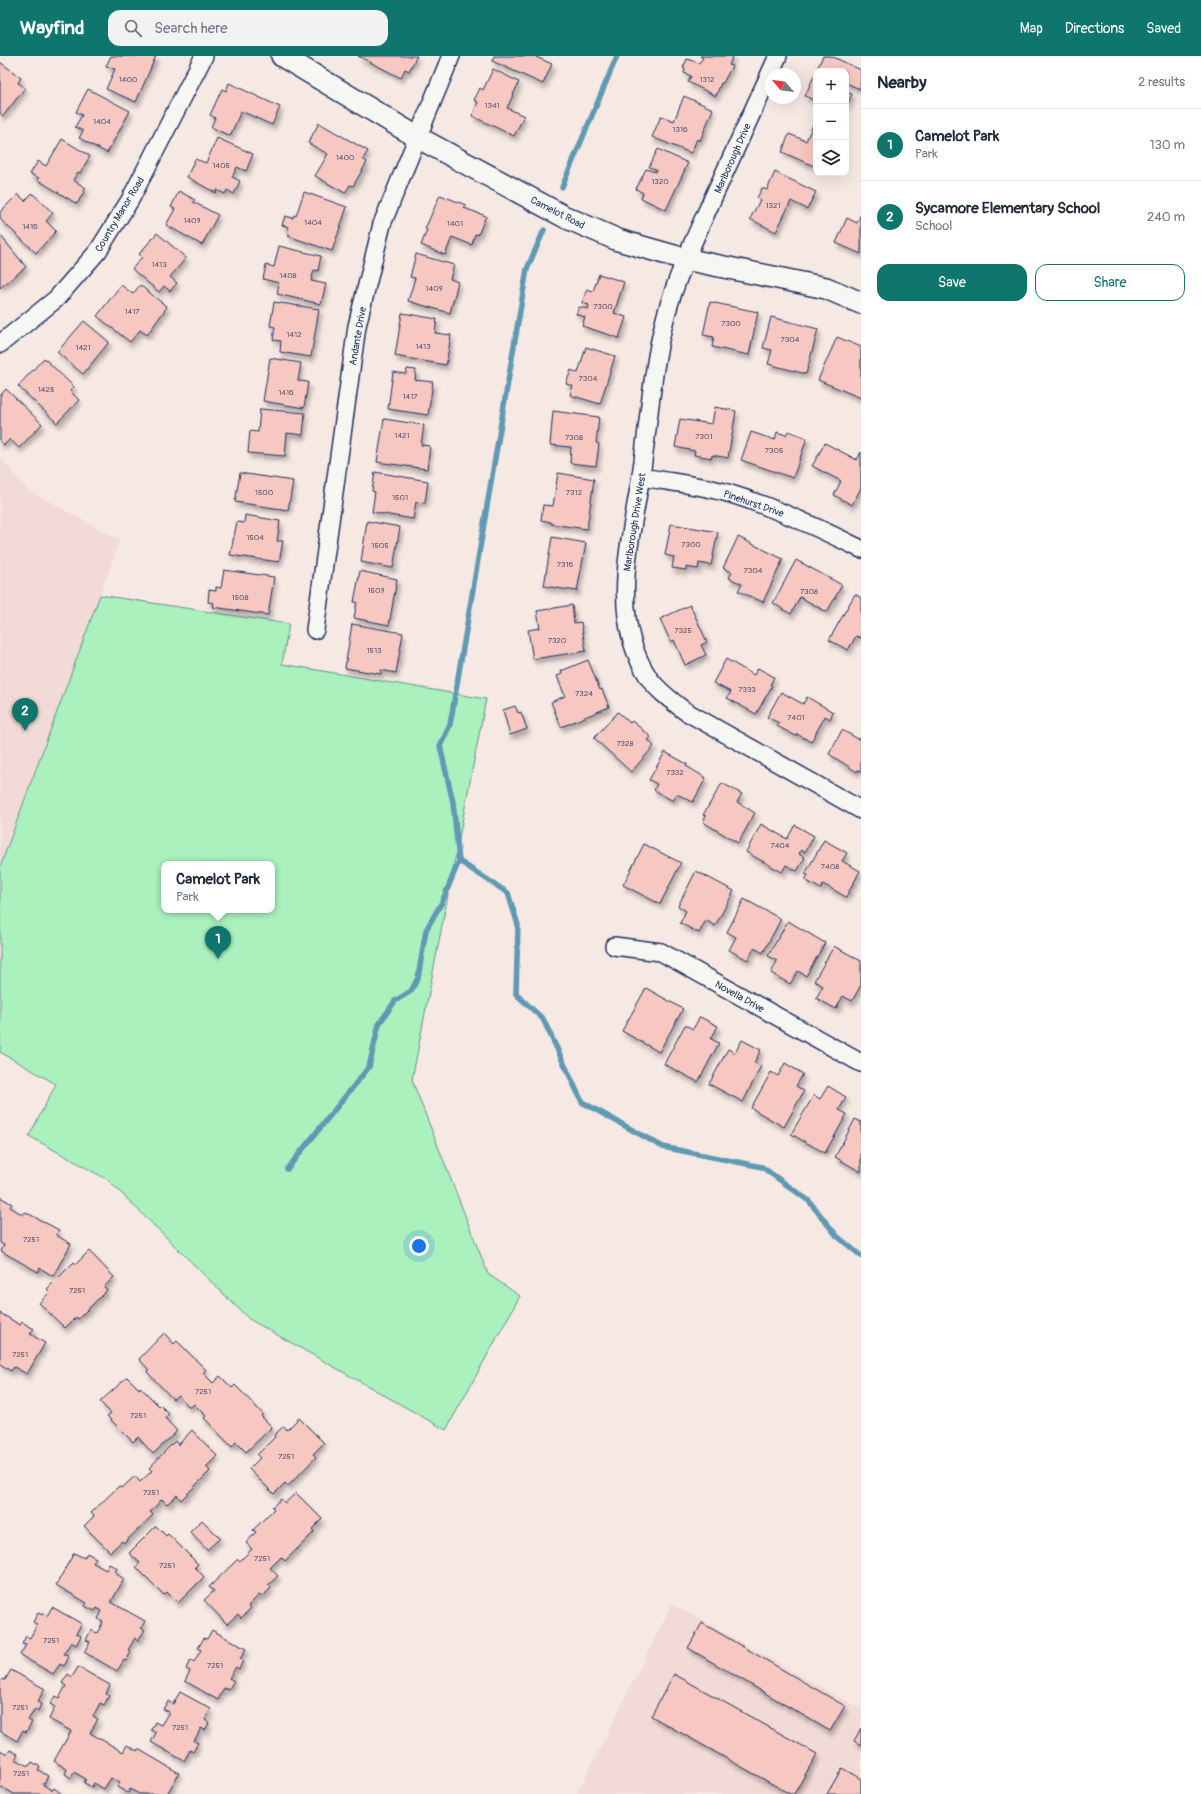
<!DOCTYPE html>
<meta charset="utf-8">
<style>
body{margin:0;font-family:Pangolin,sans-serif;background:#f2f2f3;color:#1f2937}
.controls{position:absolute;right:12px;top:12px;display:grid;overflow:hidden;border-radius:8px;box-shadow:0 4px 16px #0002}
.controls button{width:36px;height:36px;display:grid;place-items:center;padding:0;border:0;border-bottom:1px solid #e0e1e3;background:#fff;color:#1f2937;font:20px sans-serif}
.compass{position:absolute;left:765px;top:12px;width:36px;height:36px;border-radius:50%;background:#fff;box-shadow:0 4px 16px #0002;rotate:299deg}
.you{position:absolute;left:419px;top:1190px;width:14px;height:14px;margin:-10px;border:3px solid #fff;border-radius:50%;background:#1a73e8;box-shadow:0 0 0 6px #1a73e833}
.badge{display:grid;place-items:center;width:26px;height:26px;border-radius:50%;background:#0f766e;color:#fff;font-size:13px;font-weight:700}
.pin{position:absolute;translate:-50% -33px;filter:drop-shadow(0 1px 2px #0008)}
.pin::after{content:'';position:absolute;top:21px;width:14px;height:12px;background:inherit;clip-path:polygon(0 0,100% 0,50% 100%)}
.popup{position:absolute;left:161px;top:805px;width:114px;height:52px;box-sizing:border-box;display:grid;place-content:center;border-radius:8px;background:#fff;filter:drop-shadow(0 1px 3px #0005);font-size:13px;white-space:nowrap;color:#747a83}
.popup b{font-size:15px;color:#1f2937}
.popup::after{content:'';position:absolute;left:50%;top:100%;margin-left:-8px;border:8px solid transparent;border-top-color:#fff}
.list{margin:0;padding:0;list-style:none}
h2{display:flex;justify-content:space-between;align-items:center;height:52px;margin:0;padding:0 16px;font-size:17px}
h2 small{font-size:13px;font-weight:400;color:#747a83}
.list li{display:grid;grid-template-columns:26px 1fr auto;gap:12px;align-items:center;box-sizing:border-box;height:72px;padding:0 16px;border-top:1px solid #e0e1e3}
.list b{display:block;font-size:15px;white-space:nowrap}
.list p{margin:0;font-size:13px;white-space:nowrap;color:#747a83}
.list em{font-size:13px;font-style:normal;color:#747a83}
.actions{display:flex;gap:8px;padding:12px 16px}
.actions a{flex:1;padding:9px 0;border:1px solid #0f766e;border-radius:12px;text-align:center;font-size:14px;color:#0f766e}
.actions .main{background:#0f766e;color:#fff}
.icon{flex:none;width:22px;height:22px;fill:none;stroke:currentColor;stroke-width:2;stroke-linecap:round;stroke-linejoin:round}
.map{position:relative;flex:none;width:861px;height:1738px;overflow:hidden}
header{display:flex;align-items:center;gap:24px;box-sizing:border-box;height:56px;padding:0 20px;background:#0f766e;color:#fff}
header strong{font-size:19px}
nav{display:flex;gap:22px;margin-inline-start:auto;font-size:14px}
.search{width:280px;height:36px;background:#f2f2f3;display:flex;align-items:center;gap:10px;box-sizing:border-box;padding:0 14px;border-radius:12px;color:#747a83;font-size:15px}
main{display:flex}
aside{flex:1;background:#fff}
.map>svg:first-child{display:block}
.built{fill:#f2dad7}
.green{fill:#aaf1be;stroke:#62908e;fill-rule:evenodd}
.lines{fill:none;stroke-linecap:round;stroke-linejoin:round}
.stream{stroke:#6199b3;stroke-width:5.5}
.building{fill:#f7c7c1;stroke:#1b2f5e;filter:url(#shadow)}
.minor-casing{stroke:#1b2f5e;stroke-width:20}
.tertiary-casing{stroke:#1b2f5e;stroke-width:24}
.minor{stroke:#f6f6f2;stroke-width:17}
.tertiary{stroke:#f6f6f2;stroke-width:21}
.labels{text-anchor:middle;stroke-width:3;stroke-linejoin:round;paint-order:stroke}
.number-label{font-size:8px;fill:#525577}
.street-label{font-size:10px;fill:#1b2f5e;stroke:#f6f6f2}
</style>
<header>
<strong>Wayfind</strong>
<div class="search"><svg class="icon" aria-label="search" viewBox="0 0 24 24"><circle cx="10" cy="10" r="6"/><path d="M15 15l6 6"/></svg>Search here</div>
<nav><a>Map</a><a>Directions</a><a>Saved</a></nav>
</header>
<main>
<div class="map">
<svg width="861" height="1738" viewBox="0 0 861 1738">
<defs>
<filter id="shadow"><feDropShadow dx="2.5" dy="4.5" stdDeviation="2" flood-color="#0004"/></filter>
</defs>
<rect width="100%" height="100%" fill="#f6e8e3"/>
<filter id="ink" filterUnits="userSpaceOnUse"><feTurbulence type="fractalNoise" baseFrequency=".025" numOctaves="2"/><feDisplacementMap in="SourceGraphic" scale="8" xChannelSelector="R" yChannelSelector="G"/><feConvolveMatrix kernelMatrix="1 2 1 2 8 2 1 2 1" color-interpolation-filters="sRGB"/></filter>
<g filter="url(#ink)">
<g class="built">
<polygon points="0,401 28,434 120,484 0,811"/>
<polygon points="672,1548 861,1653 861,1738 577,1738"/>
</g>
<path class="green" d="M100,539L289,568L282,608L486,643L412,1024L488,1218L520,1240L446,1374L249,1263L108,1124L29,1080L56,1028L0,996V811ZM164,808H272V854H164Z"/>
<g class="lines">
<g class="stream">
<polyline points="562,131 617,0"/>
<polyline points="544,174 527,213 450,669 440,690 453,746 459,805 508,837 518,869 516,938 543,963 582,1046 663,1091 762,1111 809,1145 837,1180 861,1200"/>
<polyline points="287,1113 369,1011 379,968 395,945 411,935 418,922 426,874 442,846 459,805"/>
</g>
</g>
<g class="building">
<polygon points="111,0 156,0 136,46 106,33 115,13 106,10"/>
<polygon points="358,0 417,0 409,15 405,13 401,22"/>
<polygon points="494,0 537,0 536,1 552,8 543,28 492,5"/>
<polygon points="700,0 733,0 729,9 732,10 723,27 721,27 716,40 688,26 691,20 684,17 685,13 683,12 687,3 699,7 703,2"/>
<polygon points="823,0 831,0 861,14 860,33 846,27 846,15 816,15 816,45 805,40"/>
<polygon points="0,6 21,22 18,27 25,32 3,60 0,57"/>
<polygon points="493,13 519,26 507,52 524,60 514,80 472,60 478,46 474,44 480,32 483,34"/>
<polygon points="229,27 280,51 272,69 241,55 230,80 211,71 215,62 210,59 222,33 226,35"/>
<polygon points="88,33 130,55 107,97 79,82 83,75 75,71 82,59 76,56"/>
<polygon points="846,36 852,38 847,50 846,50"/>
<polygon points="684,40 713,53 700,85 697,83 691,97 652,81 661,60 674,65"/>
<polygon points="816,62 816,111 782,96 789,78 806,85"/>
<polygon points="319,67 368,95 363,103 367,106 353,130 350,129 345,137 315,120 328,98 308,87"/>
<polygon points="217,82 253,98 246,115 237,111 232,121 240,125 234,138 227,134 225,138 217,134 216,137 187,121 195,103 206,107"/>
<polygon points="62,83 90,100 80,117 78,116 73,124 86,132 77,148 38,124 39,122 30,118 38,105 46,110"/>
<polygon points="658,93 688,107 666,154 641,142 643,137 636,133 646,113 656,116 657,114 649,111"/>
<polygon points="775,116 816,136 807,153 791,145 776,176 750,163 760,144 757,142 762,132 767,134"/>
<polygon points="179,135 195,144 193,146 218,159 202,189 166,169 175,153 171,151"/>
<polygon points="304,136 347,151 332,195 288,180 290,178 287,177 289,171 282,169 285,160 293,162 294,159 296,160"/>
<polygon points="32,137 53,157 46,165 56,175 36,197 0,163 0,156 18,138 25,145"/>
<polygon points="440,139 466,149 464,152 486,160 478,179 475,178 472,189 452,181 445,199 421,189 427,174 425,173"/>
<polygon points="861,158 861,198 836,187 847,162 857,167"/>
<polygon points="157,177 186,202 170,221 177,227 170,235 164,230 159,236 132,213 142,201 139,198"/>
<polygon points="0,179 26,211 0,232"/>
<polygon points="279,190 321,200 318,215 314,214 311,225 326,228 321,248 277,238 279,227 263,223 266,209 274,211"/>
<polygon points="416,198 454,209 450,223 458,226 450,257 408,245 415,222 410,221"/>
<polygon points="599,218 624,226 614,257 626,261 619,282 582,270 585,261 576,258 579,251 588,253 589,249 582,247 587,233 593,235"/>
<polygon points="121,229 133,238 140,229 167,251 147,279 140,274 130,286 97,260"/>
<polygon points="274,246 319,253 311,301 280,296 281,285 273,284 275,271 270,270"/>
<polygon points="710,246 758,256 749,299 712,291 714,281 703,279"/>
<polygon points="402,257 437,263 435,277 451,279 446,309 395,300"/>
<polygon points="771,261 818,273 806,318 768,308 772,294 763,292"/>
<polygon points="84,265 109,286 83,318 57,296"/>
<polygon points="837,281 861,291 861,342 818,324"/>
<polygon points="586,291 615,300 600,348 570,339 573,330 566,328 571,314 578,317"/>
<polygon points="44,302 74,331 70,335 79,344 57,367 18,330"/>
<polygon points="270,302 301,307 298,325 308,326 304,352 263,345"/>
<polygon points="407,313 416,314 415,324 433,326 428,359 388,353 393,316 406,318"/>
<polygon points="6,333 42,368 19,392 10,383 4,389 0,386 0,340"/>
<polygon points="715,351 736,355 728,402 712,399 712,402 694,399 695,395 675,391 680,363 712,368"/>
<polygon points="260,353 305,357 303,379 287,377 285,400 248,397 250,375 258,376"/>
<polygon points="553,355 599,361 596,387 599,388 596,410 570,407 571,391 550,389"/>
<polygon points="384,363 424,369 421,389 430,390 427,413 377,406"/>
<polygon points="788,375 807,382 793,422 741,404 751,376 775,384 777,376 786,379"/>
<polygon points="825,387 857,404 861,396 861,432 852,449 834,439 841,425 812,410"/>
<polygon points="375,416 428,425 425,447 416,446 413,463 372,456 375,436 372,435"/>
<polygon points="240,417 293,425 288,454 235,446"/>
<polygon points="558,417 594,423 587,473 551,468 551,466 541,464 543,449 553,450"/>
<polygon points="245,459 280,465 277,485 283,485 279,506 230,499 237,466 244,467"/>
<polygon points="367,465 400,471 393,512 361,506"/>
<polygon points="671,468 718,476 711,509 699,507 698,513 686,511 686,514 672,512 674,501 665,499"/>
<polygon points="552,481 586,487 577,535 544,530"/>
<polygon points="738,481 783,503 763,546 738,535 742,528 729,522 732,516 723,512"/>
<polygon points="796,504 842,529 827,556 800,541 791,558 773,547"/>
<polygon points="224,514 274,521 268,559 213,551 214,547 208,546 209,534 216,535 216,531 221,532"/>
<polygon points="360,515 397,523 389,569 354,562 357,546 354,546"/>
<polygon points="855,538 861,542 861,582 856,580 848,594 829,584"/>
<polygon points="572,549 574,567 581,566 586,595 533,603 528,574 540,572 537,555"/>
<polygon points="690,549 707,586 701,589 706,599 685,609 674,584 671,586 660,563"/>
<polygon points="352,568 403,577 396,617 381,614 381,618 345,612"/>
<polygon points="726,603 754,619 758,612 774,621 770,629 772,630 756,658 727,642 731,636 713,627"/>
<polygon points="588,604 600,634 602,633 609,651 561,671 551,646 565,640 557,620 562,618 561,615"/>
<polygon points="781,636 803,648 807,641 833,656 830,663 825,660 811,686 797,678 796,680 777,670 779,667 767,661"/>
<polygon points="515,650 518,657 521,656 527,673 510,679 503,654"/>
<polygon points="618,656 630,667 632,665 651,681 648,684 654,690 631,716 594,682"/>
<polygon points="842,674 860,684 861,681 861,715 858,714 857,716 829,698"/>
<polygon points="665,696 687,708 686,710 706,722 693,746 677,738 673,745 654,734 657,728 649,724"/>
<polygon points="722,727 742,738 737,746 755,757 738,787 703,766 706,760 703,759"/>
<polygon points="761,768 787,783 795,769 814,780 805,796 801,794 799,798 805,802 797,815 786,809 782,816 746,796"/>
<polygon points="824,784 847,797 842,805 860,815 846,841 823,828 821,833 805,824 808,819 805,818"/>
<polygon points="644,788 681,807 660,848 623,829"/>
<polygon points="696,815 734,835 715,870 706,864 699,877 680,867 686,855 678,850"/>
<polygon points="744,843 781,863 763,897 754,892 748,904 729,894 736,881 727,876"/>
<polygon points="788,865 825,887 806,920 798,915 790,928 771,917 777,905 768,900"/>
<polygon points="834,890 861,905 861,929 852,945 843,940 836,953 816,942 823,930 814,925"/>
<polygon points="646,932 683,953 659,996 622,975"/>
<polygon points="700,961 718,970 711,983 719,987 698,1026 664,1008 685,969 693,973"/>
<polygon points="742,984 761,994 754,1007 761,1010 743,1046 709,1028 728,993 735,997"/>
<polygon points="785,1007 803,1018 796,1030 804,1035 784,1071 751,1052 771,1016 778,1020"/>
<polygon points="828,1030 846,1041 839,1054 847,1058 825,1097 791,1078 814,1039 820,1043"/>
<polygon points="855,1063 861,1066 861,1116 835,1101"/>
<polygon points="0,1141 12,1148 10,1151 23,1159 25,1156 59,1174 56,1179 71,1188 53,1220 40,1212 38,1216 1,1195 4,1189 0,1187"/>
<polygon points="89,1195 114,1221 104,1231 107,1234 78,1263 76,1261 65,1272 39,1247 50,1236 47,1233 74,1206 76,1208"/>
<polygon points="0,1257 20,1269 22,1266 34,1273 30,1278 45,1287 27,1318 14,1311 11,1315 0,1308"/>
<polygon points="164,1277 174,1288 177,1285 206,1314 203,1317 213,1327 220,1320 232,1332 235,1329 263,1358 261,1360 272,1371 246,1396 236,1386 232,1391 204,1362 206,1360 194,1348 190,1352 178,1339 173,1343 147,1316 149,1314 139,1303"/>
<polygon points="127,1321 139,1333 140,1331 159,1350 160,1349 169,1358 165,1362 177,1375 153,1398 138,1381 133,1386 107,1360 111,1357 100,1346"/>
<polygon points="299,1362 324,1387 313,1398 316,1401 288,1430 285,1427 274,1438 249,1413 260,1402 257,1399 275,1381 274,1379 284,1370 287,1374"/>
<polygon points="192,1374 217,1400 206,1411 210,1415 181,1444 177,1439 167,1448 162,1443 150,1456 153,1459 124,1487 122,1485 110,1496 84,1470 94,1460 91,1457 119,1430 122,1432 135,1420 140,1426 152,1415 149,1412 168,1392 175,1385 178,1389"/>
<polygon points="296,1437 322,1463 312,1473 314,1476 285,1505 281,1501 270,1512 278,1520 268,1529 271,1532 262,1541 259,1539 248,1550 251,1552 241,1562 238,1558 227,1568 204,1544 214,1535 209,1531 238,1503 240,1505 252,1493 246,1487 256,1476 253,1474 274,1453 272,1451 281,1443 285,1447"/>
<polygon points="202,1464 220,1482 207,1494 190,1476"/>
<polygon points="156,1470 166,1480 168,1478 198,1508 195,1511 204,1521 178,1547 167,1536 164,1539 136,1511 140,1507 129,1497"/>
<polygon points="74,1497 84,1502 87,1497 96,1502 93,1507 106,1514 109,1508 117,1512 115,1517 124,1523 111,1546 145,1565 141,1572 145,1574 138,1584 135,1582 128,1594 131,1596 126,1605 124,1604 117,1615 84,1596 90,1586 86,1584 91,1574 97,1577 103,1566 98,1563 102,1555 97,1552 95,1555 85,1550 87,1547 56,1529"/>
<polygon points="52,1551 82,1568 76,1577 81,1580 76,1589 71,1586 64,1598 69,1601 64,1610 60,1608 53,1618 20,1599 26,1589 22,1588 26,1580 30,1582 37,1569 33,1566 38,1557 42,1559 43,1557 47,1560"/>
<polygon points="702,1567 845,1650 830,1675 688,1592"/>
<polygon points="212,1574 246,1593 240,1603 243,1605 239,1613 236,1611 229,1622 234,1625 228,1634 224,1632 218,1644 185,1625 190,1615 186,1613 190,1604 194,1606 201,1594 198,1592 204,1582 207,1583"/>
<polygon points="78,1611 110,1629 106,1638 109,1640 104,1649 100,1647 93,1660 98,1663 90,1677 123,1696 127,1689 137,1695 138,1693 179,1717 167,1738 139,1738 130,1733 128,1737 117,1731 120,1727 111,1722 104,1733 94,1727 92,1731 84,1727 86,1723 74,1716 71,1722 65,1718 67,1713 54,1705 71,1675 49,1663 55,1651 50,1648 55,1640 59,1642 66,1630 62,1627 68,1618 72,1621"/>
<polygon points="11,1614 45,1633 37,1646 41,1648 38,1655 35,1653 28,1664 32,1666 26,1676 23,1674 17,1685 0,1675 0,1627 2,1623 5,1624"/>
<polygon points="674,1618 817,1698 794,1738 790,1738 651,1660"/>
<polygon points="180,1636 211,1653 205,1664 209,1667 205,1674 201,1672 194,1685 198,1687 193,1696 190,1694 184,1705 151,1686 156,1677 151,1674 155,1666 161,1669 169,1656 163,1653 168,1645 173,1648"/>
<polygon points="861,1672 861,1689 854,1685"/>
<polygon points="0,1694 7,1698 10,1694 18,1698 15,1703 29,1710 32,1706 40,1711 38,1714 48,1720 43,1729 53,1734 54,1732 62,1738 14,1738 2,1731 0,1734"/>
<polygon points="842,1712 861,1723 861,1738 827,1738"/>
</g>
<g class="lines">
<g class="minor-casing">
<g id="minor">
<path d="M778,0C756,48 734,96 712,144C695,182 677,219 666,259C652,311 649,366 641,419C631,485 608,561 649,622C658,635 672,645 685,655L861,754"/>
<polyline points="0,288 56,243 98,195 130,144 204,0"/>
<path d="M641,421C671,426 702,429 731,438C776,452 819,472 861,493"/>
<polyline points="315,574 357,270 382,168 451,0"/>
<polyline points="614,890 661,896 861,1007"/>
</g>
</g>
<g class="tertiary-casing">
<polyline id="tertiary" points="282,0 417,81 565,161 618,184 685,203 826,232 861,247"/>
</g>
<use href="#minor" class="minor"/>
<use href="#tertiary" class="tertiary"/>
</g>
</g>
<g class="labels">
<g class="number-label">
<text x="128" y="26">1400</text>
<text x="707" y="26">1312</text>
<text x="492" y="52">1341</text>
<text x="102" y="68">1404</text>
<text x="680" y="76">1316</text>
<text x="345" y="104">1400</text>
<text x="221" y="112">1405</text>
<text x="660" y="128">1320</text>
<text x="773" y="152">1321</text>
<text x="192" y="167">1409</text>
<text x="313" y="169">1404</text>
<text x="455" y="170">1401</text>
<text x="30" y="173">1416</text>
<text x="159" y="211">1413</text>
<text x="288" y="222">1408</text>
<text x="434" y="235">1409</text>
<text x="603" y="253">7300</text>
<text x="132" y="258">1417</text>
<text x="731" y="270">7300</text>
<text x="294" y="281">1412</text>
<text x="790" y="286">7304</text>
<text x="423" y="293">1413</text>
<text x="83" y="294">1421</text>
<text x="588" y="325">7304</text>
<text x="46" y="336">1425</text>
<text x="286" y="339">1416</text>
<text x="410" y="343">1417</text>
<text x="402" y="382">1421</text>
<text x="704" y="383">7301</text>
<text x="574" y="384">7308</text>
<text x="774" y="397">7305</text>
<text x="264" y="439">1500</text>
<text x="574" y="439">7312</text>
<text x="400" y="444">1501</text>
<text x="255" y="484">1504</text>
<text x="691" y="491">7300</text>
<text x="380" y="492">1505</text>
<text x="565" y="511">7316</text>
<text x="753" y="517">7304</text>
<text x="376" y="537">1509</text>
<text x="809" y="538">7308</text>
<text x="240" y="544">1508</text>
<text x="683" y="577">7325</text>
<text x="557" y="587">7320</text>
<text x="374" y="597">1513</text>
<text x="747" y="636">7333</text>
<text x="584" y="640">7324</text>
<text x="796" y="664">7401</text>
<text x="625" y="690">7328</text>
<text x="675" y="719">7332</text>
<text x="780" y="792">7404</text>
<text x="830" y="813">7408</text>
<text x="31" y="1186">7251</text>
<text x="77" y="1237">7251</text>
<text x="20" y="1301">7251</text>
<text x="203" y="1338">7251</text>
<text x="138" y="1362">7251</text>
<text x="286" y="1403">7251</text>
<text x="151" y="1439">7251</text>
<text x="262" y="1505">7251</text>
<text x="167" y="1512">7251</text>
<text x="51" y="1587">7251</text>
<text x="215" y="1612">7251</text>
<text x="20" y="1654">7251</text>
<text x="180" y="1674">7251</text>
<text x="21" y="1720">7251</text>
</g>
<g class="street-label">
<text transform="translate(732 102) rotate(-66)" y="4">Marlborough Drive</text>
<text transform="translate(558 156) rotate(27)" y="4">Camelot Road</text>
<text transform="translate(119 158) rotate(-59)" y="4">Country Manor Road</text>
<text transform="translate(357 280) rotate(-80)" y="4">Andante Drive</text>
<text transform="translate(754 447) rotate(19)" y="4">Pinehurst Drive</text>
<text transform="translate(634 466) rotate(-81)" y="4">Marlborough Drive West</text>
<text transform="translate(740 940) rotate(29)" y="4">Novella Drive</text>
</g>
</g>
</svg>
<div class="controls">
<button>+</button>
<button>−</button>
<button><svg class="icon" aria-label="layers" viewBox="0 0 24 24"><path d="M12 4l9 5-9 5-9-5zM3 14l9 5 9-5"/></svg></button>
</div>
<svg class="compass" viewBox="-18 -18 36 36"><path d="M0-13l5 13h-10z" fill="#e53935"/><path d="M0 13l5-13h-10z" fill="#747a83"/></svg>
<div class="you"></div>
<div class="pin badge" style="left:218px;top:903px">1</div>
<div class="popup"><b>Camelot Park</b>Park</div>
<div class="pin badge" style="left:25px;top:675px">2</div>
</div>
<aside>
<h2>Nearby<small>2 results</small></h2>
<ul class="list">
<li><span class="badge">1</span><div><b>Camelot Park</b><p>Park</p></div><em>130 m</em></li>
<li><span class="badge">2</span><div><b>Sycamore Elementary School</b><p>School</p></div><em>240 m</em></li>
</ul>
<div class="actions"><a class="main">Save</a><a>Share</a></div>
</aside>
</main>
